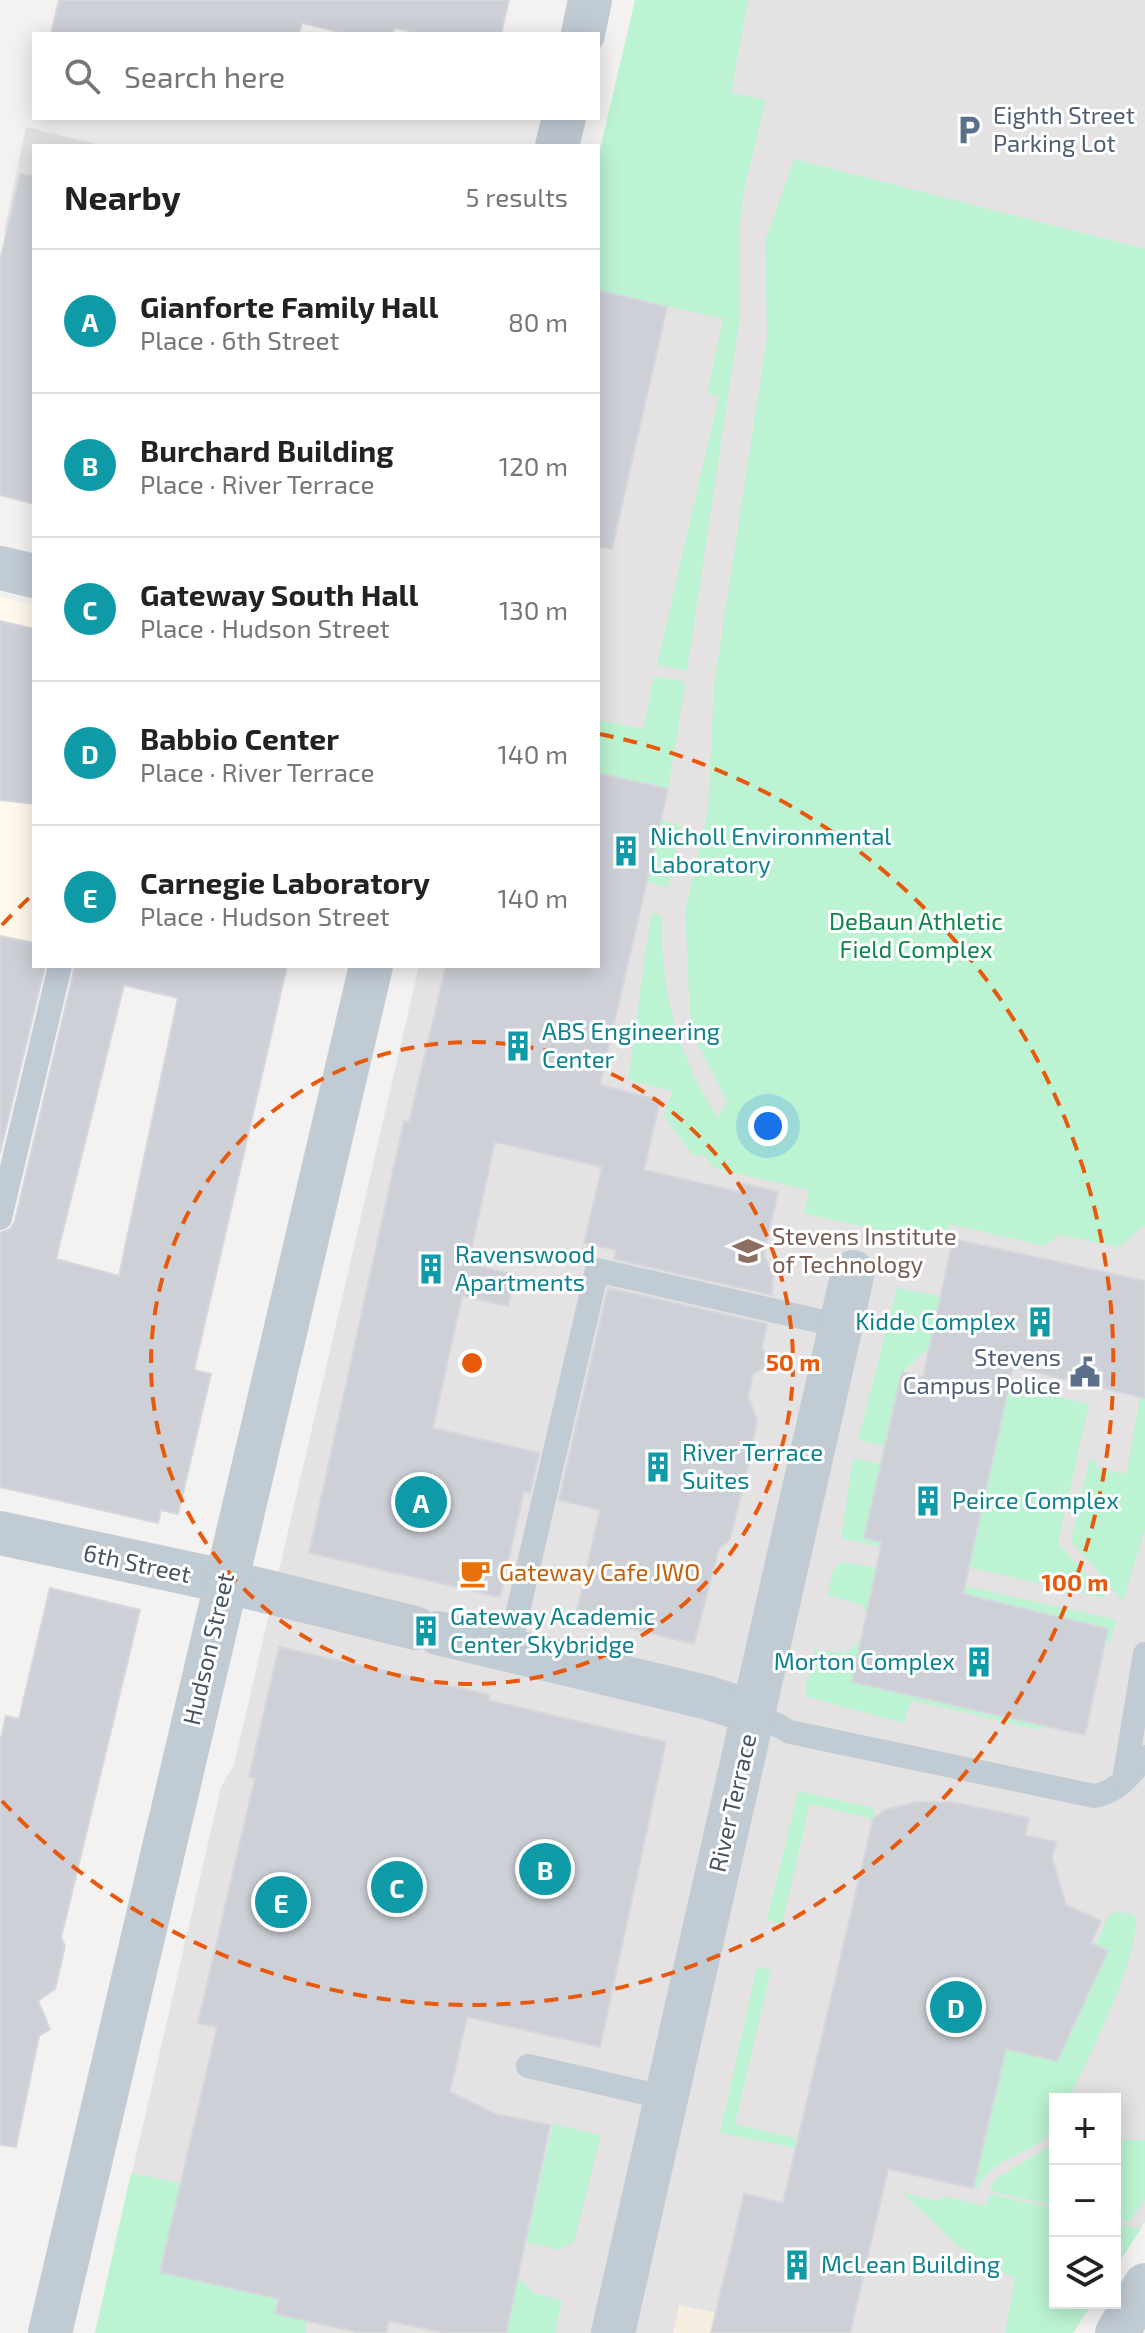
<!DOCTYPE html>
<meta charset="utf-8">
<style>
body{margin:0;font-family:"Exo 2",sans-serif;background:#f6f6f6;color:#222}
.controls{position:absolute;right:24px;bottom:24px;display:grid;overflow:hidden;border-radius:0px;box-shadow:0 4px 20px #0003}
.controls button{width:72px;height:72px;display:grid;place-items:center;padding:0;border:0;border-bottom:2px solid #e0e0e0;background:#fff;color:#222;font:40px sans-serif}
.you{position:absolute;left:768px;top:1126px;width:28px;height:28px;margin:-20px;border:6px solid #fff;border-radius:50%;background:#1a73e8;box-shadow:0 0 0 12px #1a73e833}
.badge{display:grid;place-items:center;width:52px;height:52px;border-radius:50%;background:#066cf8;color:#fff;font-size:26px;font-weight:700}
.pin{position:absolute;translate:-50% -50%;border:4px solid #fff;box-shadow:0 2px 8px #0006}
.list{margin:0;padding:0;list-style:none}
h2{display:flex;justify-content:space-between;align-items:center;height:104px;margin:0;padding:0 32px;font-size:34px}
h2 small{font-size:26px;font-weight:400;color:#767676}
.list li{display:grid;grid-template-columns:52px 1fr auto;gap:24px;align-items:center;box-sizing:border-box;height:144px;padding:0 32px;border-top:2px solid #e0e0e0}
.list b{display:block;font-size:30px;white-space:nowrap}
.list p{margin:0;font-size:26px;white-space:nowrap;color:#767676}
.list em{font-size:26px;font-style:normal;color:#767676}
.icon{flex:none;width:44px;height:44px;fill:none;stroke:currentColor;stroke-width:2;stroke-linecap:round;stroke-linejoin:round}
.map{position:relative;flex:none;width:1145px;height:2333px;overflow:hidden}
.search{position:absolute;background:#fff;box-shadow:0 4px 20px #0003;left:32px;top:32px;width:568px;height:88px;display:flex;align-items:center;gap:20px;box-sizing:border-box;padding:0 28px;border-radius:0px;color:#767676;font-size:30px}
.panel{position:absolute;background:#fff;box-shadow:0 4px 20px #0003;left:32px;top:144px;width:568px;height:824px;border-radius:0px}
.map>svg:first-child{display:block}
.commercial{fill:#fef9eb}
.education{fill:#e5e2e3}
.green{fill:#bcf4d3}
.sand{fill:#f6efe1}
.building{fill:#cdd0d6;stroke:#d5d7dd;stroke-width:2;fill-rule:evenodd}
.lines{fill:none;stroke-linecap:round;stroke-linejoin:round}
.service{stroke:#c1cbd4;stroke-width:24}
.minor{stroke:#c1cbd4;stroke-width:44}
.tertiary{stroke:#c1cbd4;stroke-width:44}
.ring{fill:none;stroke:#e8590c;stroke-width:4;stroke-dasharray:14 10}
.labels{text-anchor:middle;stroke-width:6;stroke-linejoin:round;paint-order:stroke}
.service-label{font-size:24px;fill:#4e5e75;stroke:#fff;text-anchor:start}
.culture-label{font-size:24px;fill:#0d838f;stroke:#fff;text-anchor:start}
.park-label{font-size:24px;fill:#0e864c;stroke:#fff}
.education-label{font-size:24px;fill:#785e54;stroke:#fff;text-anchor:start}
.street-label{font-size:24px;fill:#475461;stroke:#fff}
.food-label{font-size:24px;fill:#c56008;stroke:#fff;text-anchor:start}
.centre{fill:#e8590c;stroke:#fff;stroke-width:4}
.ring-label{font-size:24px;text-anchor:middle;font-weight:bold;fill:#e8590c;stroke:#fff;stroke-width:6;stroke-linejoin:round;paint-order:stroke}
</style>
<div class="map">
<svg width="1145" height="2333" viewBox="0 0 1145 2333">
<rect width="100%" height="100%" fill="#f4f1f1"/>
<polygon class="commercial" points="0,597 34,605 34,966 0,1133"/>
<g class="education">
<polygon points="646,0 1145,0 1145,2222 1115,2268 1115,2099 1055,2099 1055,2303 1092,2303 1073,2333 95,2333 221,1787 234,1765 419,966 598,966 598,204"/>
<polygon points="26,127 104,146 34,146 34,239 4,232"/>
</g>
<g class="green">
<polygon points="635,0 748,0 731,93 766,100 743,195 739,231 739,323 687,671 657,665 719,396 707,393 723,319 600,290 598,296 598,158"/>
<path d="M794,159L1145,249V1225L1119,1247L1059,1235L1044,1246L950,1224L944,1246L804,1213L808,1190L714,1168L704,1155H693L664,1117L672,1091L628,1080L651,914L662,916C660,990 678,1057 718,1118L727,1102L698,1044L690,1015L685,911L708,812L714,685L767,337L765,241Z"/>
<polygon points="654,677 682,681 685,687 668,789 598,773 598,720 643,729"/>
<polygon points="661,820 681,826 668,887 647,881"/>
<polygon points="897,1288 941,1296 929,1348 902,1372 885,1446 858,1440"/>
<polygon points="960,1374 1089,1404 1058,1543 1105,1595 1103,1598 920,1556 970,1562 1007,1397"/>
<polygon points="1140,1397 1145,1398 1145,1530 1123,1601 1071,1541 1089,1460 1097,1461 1096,1467 1126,1474"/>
<polygon points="853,1458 881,1464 864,1537 897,1546 896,1551 841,1538"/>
<polygon points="841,1562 891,1570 867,1614 862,1605 827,1595 833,1571"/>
<polygon points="916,1575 1117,1620 1110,1643 1105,1643 1108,1629 915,1582"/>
<polygon points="861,1640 852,1681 1046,1726 1040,1730 911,1700 904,1723 807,1697 806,1686 815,1650 846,1653"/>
<polygon points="798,1791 874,1808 873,1819 810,1804 782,1924 767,1920"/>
<path d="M1115,1912L1134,1914C1145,1950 1086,2061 1069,2099H1055L1054,2128C1036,2154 988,2158 978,2189L973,2188L1006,2049L1057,2060L1108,1951L1096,1945L1108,1916Z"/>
<polygon points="757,1967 771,1970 735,2124 798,2139 796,2148 720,2133"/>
<polygon points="553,2124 601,2135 574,2242 558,2250 526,2242"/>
<polygon points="1115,2140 1145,2140 1145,2199 1129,2222 1115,2219"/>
<polygon points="1055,2143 1055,2206 990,2191 995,2179"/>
<polygon points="131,2173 180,2183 161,2272 279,2299 276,2314 307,2321 305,2333 95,2333"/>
<polygon points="903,2193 941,2201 943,2196 986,2206 990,2194 1055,2209 1055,2303 1092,2303 1073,2333 1005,2333 1015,2279 957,2245"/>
<polygon points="1115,2223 1141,2229 1115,2268"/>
<polygon points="518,2280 524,2282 532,2293 562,2300 555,2333 506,2333"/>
</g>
<polygon class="sand" points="679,2305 716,2313 711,2333 673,2333"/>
<g class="building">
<polygon points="59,0 509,0 501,34 421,34 396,28 390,34 348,34 302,23 299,34 51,34"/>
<polygon points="20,174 34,176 34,504 0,495 0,261"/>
<polygon points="598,290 667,307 612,549 598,547"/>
<polygon points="0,621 34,629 34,804 0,800"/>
<polygon points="598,773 668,789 600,1085 660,1100 644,1170 739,1192 741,1183 778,1192 764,1255 773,1275 772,1295 614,1259 616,1250 584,1243 602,1167 495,1142 468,1264 515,1274 508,1306 462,1296 433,1428 539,1453 530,1493 524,1492 500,1597 309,1553 404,1121 409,1122 446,966 598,966"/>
<polygon points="0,936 34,943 34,966 45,966 0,1153"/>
<path d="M75,966H287L194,1370L211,1374L178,1514L161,1510L158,1523L0,1487V1233L10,1229L15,1221ZM124,985L178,998L119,1276L56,1259Z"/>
<polygon points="953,1239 1145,1281 1145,1398 1013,1367 963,1594 1108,1629 1085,1735 852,1682 882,1542 864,1538 902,1372 923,1377"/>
<polygon points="608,1288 767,1324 762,1348 773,1362 753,1374 748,1397 757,1419 750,1457 730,1540 719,1548 694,1644 576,1615 600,1510 559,1500"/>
<polygon points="50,1588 140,1610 61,1938 65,1946 58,1977 55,1989 38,2001 50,2029 39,2036 16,2147 0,2145 0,1742 6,1716 19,1719"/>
<polygon points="279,1647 490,1695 488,1700 666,1742 600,2047 467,2017 450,2092 495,2114 550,2125 506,2333 446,2333 389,2321 386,2333 361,2333 275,2314 279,2299 160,2272 217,2027 198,2023 255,1778 249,1777"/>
<polygon points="916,1802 951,1802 1029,1818 1025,1835 1057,1842 1052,1857 1066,1905 1101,1921 1091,1943 1108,1951 1057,2061 1006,2049 973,2188 888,2169 850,2333 711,2333 744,2194 783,2203 873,1819 885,1810"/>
</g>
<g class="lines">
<g class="service">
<polyline points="0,1218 60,966"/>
<polyline points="509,1650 597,1270 841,1326"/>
<path d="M753,1712L790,1732L1094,1796C1118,1792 1130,1775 1145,1757"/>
<polyline points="1124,1780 1145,1654"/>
<polyline points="528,2066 667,2098"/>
</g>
<g class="minor">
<polyline points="0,568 34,576"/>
<polyline points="0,1533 224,1581 415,1628"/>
<polyline points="438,1633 705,1697 753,1712"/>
<polyline points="613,2333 853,1272"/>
<polyline points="1117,2333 1145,2285"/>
</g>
<g class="tertiary">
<polyline points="583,34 590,0"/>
<polyline points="557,146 564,118"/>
<polyline points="50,2333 371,966"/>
</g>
</g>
<g class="ring">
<circle cx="472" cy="1363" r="321"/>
<path d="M2 925A642 642 0 0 1 30 897M600 734A642 642 0 1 1 2 1801"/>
</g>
<defs>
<g id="parking-bare" transform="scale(2.4)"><path d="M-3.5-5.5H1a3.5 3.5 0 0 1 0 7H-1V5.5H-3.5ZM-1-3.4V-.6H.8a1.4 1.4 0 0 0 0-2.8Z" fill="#5c6f8a" stroke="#fff" stroke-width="2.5" paint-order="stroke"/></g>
<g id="building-bare" transform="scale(2.4)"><path d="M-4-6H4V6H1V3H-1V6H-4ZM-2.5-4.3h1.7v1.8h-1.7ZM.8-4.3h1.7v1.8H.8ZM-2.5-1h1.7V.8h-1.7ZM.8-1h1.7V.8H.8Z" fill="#0f9aa8" stroke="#fff" stroke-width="2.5" paint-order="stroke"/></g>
<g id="university-bare" transform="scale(2.4)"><path d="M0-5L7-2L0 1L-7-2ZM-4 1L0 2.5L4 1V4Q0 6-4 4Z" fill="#8d6e63" stroke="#fff" stroke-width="2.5" paint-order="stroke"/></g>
<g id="civic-bare" transform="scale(2.4)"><path d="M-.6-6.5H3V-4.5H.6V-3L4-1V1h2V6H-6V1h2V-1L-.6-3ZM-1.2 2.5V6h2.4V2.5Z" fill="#5c6f8a" stroke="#fff" stroke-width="2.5" paint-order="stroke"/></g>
<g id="cafe-bare" transform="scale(2.4)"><path d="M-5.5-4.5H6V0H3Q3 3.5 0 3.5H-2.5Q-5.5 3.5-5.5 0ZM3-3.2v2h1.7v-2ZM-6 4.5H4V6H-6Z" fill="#e8710a" stroke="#fff" stroke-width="2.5" paint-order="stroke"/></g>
</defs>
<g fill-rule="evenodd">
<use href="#parking-bare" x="969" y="130"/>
<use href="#building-bare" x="626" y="851"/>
<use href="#building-bare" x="518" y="1046"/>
<use href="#university-bare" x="748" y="1251"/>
<use href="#building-bare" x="431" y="1269"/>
<use href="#building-bare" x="1040" y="1322"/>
<use href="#civic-bare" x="1085" y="1372"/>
<use href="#building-bare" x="658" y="1467"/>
<use href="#building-bare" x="928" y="1501"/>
<use href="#cafe-bare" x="475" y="1573"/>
<use href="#building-bare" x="426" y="1631"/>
<use href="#building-bare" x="979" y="1662"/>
<use href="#building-bare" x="797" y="2265"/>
</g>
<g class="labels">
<g class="service-label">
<text x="993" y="124">Eighth Street<tspan x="993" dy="28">Parking Lot</tspan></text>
<text x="1061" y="1366" text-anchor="end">Stevens<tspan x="1061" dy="28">Campus Police</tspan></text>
</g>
<g class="culture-label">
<text x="650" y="845">Nicholl Environmental<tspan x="650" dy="28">Laboratory</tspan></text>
<text x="542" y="1040">ABS Engineering<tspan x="542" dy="28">Center</tspan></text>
<text x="455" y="1263">Ravenswood<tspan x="455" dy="28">Apartments</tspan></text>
<text x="1016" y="1330" text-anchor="end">Kidde Complex</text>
<text x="682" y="1461">River Terrace<tspan x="682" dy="28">Suites</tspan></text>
<text x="952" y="1509">Peirce Complex</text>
<text x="450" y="1625">Gateway Academic<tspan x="450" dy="28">Center Skybridge</tspan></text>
<text x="955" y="1670" text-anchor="end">Morton Complex</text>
<text x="821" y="2273">McLean Building</text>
</g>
<g class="park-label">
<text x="916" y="930">DeBaun Athletic<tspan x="916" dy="28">Field Complex</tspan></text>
</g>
<g class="education-label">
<text x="772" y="1245">Stevens Institute<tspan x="772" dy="28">of Technology</tspan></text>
</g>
<g class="street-label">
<text transform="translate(137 1564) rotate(12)" y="8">6th Street</text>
<text transform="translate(209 1649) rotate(-77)" y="8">Hudson Street</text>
<text transform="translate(733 1803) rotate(-77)" y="8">River Terrace</text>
</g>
<g class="food-label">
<text x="499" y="1581">Gateway Cafe JWO</text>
</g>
</g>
<circle cx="472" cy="1363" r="12" class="centre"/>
<g class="ring-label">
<text x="793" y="1371">50 m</text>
<text x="1075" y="1591">100 m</text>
</g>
</svg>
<div class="controls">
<button>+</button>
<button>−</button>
<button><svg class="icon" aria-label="layers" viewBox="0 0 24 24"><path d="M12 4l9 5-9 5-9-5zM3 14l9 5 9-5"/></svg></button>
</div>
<div class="you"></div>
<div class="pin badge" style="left:421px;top:1502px;background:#0f9aa8">A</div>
<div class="pin badge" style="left:545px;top:1869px;background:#0f9aa8">B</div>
<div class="pin badge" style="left:397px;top:1887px;background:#0f9aa8">C</div>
<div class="pin badge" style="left:956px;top:2007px;background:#0f9aa8">D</div>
<div class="pin badge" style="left:281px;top:1902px;background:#0f9aa8">E</div>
<div class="search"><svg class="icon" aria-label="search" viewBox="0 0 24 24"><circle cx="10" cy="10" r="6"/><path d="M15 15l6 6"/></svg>Search here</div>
<section class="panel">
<h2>Nearby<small>5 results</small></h2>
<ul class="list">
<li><span class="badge" style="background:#0f9aa8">A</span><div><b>Gianforte Family Hall</b><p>Place · 6th Street</p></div><em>80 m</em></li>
<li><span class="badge" style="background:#0f9aa8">B</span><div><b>Burchard Building</b><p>Place · River Terrace</p></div><em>120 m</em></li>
<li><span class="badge" style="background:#0f9aa8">C</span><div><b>Gateway South Hall</b><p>Place · Hudson Street</p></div><em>130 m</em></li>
<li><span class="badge" style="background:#0f9aa8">D</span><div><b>Babbio Center</b><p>Place · River Terrace</p></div><em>140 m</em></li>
<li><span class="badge" style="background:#0f9aa8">E</span><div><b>Carnegie Laboratory</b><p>Place · Hudson Street</p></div><em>140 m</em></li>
</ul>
</section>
</div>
